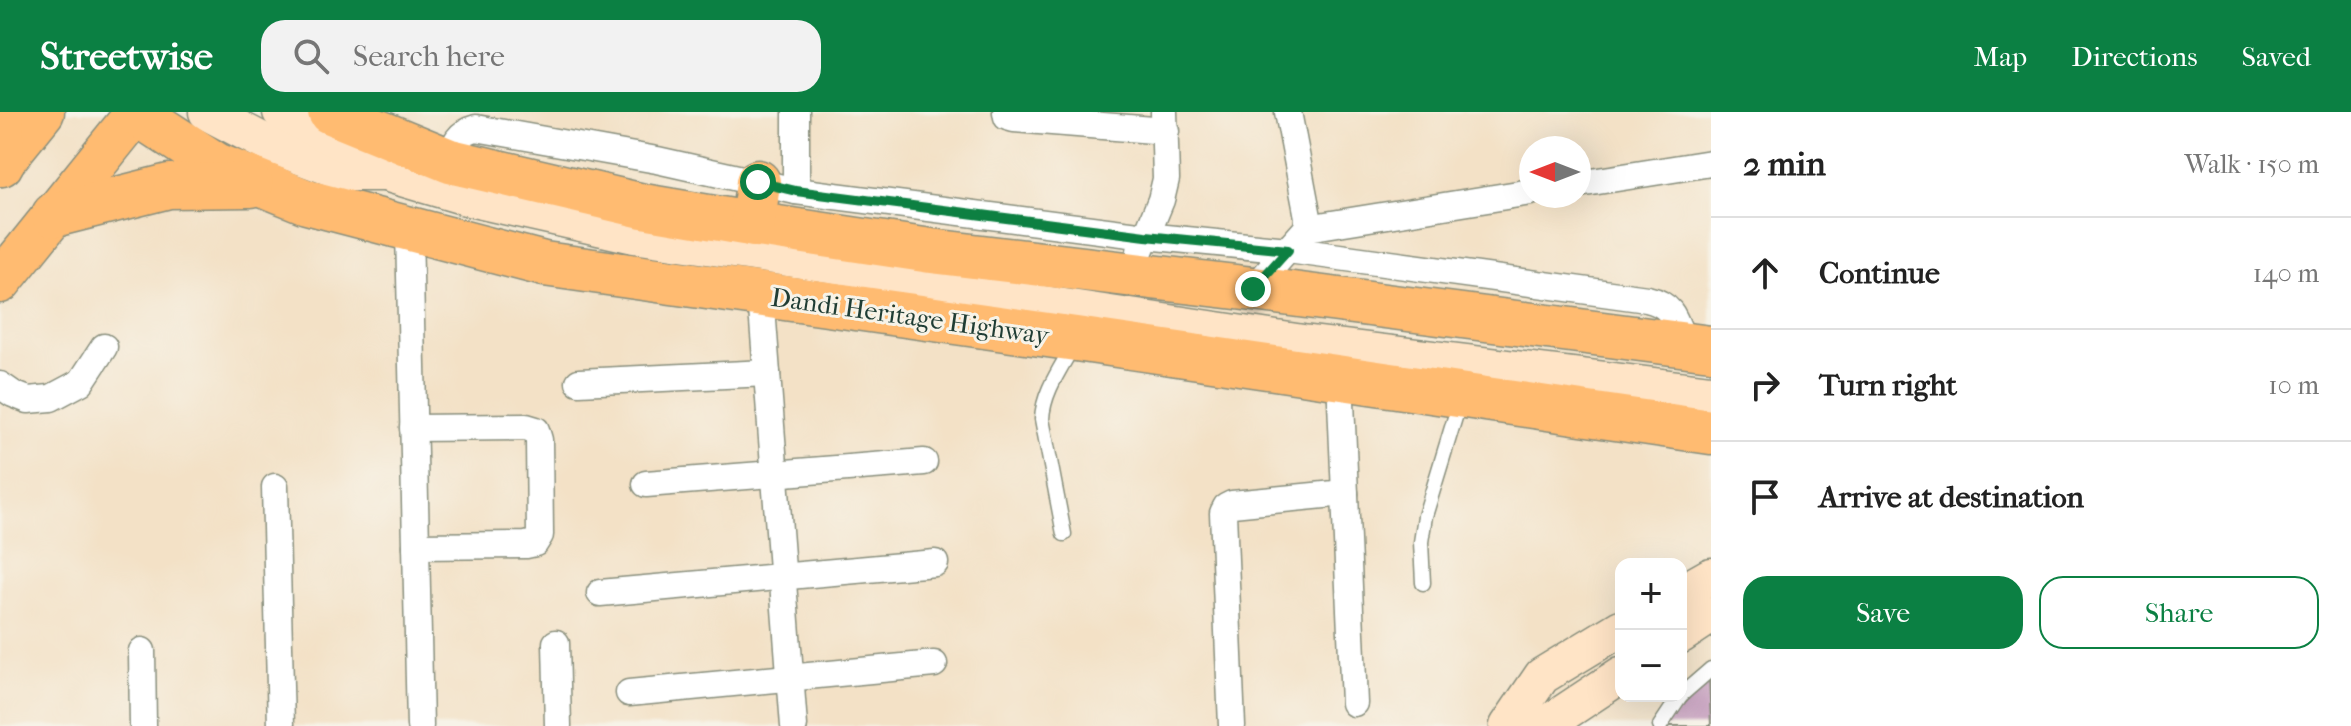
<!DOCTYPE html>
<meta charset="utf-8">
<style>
body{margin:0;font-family:"IM FELL French Canon",serif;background:#f2f2f2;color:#222}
.controls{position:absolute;right:24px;bottom:24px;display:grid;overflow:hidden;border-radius:16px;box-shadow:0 8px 32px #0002}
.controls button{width:72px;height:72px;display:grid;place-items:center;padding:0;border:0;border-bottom:2px solid #e0e0e0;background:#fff;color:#222;font:40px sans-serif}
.compass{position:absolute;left:1519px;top:24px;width:72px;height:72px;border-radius:50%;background:#fff;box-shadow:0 8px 32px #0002;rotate:270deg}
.stop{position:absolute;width:24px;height:24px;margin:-18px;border:6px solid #0b8043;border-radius:50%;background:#fff}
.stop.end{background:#0b8043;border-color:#fff;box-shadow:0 2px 8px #0008}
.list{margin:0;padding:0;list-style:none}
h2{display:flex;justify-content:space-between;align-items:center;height:104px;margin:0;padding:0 32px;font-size:34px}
h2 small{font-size:26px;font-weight:400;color:#767676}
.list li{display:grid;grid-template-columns:52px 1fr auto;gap:24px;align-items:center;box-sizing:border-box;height:112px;padding:0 32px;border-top:2px solid #e0e0e0}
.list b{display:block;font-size:30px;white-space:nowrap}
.list em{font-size:26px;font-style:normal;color:#767676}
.actions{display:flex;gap:16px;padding:24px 32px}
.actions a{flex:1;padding:18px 0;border:2px solid #0b8043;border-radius:24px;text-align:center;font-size:28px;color:#0b8043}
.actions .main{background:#0b8043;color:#fff}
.icon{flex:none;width:44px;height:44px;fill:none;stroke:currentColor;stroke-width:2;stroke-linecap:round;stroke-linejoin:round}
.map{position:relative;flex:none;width:1711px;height:614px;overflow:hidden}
header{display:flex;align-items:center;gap:48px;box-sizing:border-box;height:112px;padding:0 40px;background:#0b8043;color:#fff}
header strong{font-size:38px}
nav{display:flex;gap:44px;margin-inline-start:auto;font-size:28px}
.search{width:560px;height:72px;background:#f2f2f2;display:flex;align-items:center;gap:20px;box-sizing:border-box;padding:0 28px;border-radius:24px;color:#767676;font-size:30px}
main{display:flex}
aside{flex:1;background:#fff}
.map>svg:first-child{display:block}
.building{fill:#c197bb}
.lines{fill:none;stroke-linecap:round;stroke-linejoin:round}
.lane-casing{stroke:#898f7d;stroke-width:17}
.street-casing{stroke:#898f7d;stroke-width:29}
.secondary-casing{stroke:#898f7d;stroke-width:39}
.primary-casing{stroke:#898f7d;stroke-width:45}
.highway-casing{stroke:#898f7d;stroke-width:47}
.lane{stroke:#fff;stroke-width:14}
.street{stroke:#fff;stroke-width:26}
.secondary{stroke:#ffe4c6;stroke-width:36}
.primary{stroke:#ffbb71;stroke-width:42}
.highway{stroke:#ffbb71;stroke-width:44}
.route{stroke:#0b8043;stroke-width:10}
.labels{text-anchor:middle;stroke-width:6;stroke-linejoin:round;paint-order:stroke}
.street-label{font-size:26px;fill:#1f3d34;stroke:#f7f3e8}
</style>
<header>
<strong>Streetwise</strong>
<div class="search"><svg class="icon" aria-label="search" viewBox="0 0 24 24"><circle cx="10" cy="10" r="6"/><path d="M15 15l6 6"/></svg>Search here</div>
<nav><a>Map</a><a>Directions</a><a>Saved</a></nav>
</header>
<main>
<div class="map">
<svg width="1711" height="614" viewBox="0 0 1711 614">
<rect width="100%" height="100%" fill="#f7f3e8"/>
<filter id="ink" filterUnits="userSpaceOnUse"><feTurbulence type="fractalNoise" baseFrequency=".0125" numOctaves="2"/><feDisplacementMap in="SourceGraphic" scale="16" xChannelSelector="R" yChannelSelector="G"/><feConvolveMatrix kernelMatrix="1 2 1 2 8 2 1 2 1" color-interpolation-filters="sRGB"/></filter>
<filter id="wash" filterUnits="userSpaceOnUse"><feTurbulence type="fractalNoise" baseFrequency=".006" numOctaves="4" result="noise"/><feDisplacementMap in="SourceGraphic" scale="32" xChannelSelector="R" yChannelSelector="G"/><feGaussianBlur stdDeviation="1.8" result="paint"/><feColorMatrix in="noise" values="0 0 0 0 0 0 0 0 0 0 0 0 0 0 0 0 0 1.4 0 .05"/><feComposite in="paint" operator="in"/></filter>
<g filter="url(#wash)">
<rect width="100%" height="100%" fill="#f3e1c6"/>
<g id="blocks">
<polygon class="building" points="1709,564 1711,614 1665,614 1668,609"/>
</g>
</g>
<g filter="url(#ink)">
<use href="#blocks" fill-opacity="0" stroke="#898f7d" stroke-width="2"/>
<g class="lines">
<g class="lane-casing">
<g id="lane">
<path d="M1064,422L1042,307C1043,280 1061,256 1074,232"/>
<polyline points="1423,471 1421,430 1425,404 1460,289"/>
<polyline points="1681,583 1711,557"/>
<polyline points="1660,614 1680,584"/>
</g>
</g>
<g class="street-casing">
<g id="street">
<polyline points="796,0 796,79"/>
<polyline points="1006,0 1007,5 1014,7 1166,19"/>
<path d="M450,49C455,31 457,21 476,16L657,48L796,79L1146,124L1288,138L1647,187C1674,193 1675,209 1684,232"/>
<polyline points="1579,72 1711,51"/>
<polyline points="1307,116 1531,80"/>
<polyline points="409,118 420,614"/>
<polyline points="1140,139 1161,88 1166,67 1164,0"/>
<polyline points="1253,177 1307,116 1308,105 1288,0"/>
<polyline points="761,183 794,614"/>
<polyline points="1340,266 1354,591"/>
<polyline points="579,270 767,261"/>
<polyline points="0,273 13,282 28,288 51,286 81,270 104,235"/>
<polyline points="413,316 526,315 536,318 539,328 540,423 535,431 526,433 416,434"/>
<polyline points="646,372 924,350"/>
<polyline points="275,375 281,614"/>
<polyline points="600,481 935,451"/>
<polyline points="556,531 558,614"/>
<polyline points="142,539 143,614"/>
<polyline points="629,581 934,552"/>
<polyline points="1232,614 1223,401 1226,395 1232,392 1345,381"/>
</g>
</g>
<g class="secondary-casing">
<g id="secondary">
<polyline points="207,0 268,32 345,61 385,61 473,87 634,123 989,176 1017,188 1303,231 1711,281"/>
<polyline points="281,0 355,37 385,61"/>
<polyline points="1681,481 1711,464"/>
<polyline points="1681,523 1711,503"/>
<polyline points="1508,614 1542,564 1621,516"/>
<polyline points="1544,614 1621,563"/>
</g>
</g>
<g class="primary-casing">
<g id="primary">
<polyline points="0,53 43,0"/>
<polyline points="0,170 137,0"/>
</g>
</g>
<g class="highway-casing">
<g id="highway">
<polyline points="135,0 216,53 307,90 544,152 1076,227 1711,320"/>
<polyline points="330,0 450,49 643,94 744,111 931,139 1253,177 1711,236"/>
<polyline points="1,52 2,0"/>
<polyline points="54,103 169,74 251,73"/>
<polyline points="753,113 758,70"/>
</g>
</g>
<use href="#lane" class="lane"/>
<use href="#street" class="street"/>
<use href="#secondary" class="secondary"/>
<use href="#primary" class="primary"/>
<use href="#highway" class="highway"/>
</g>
</g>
<g class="lines" filter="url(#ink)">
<polyline class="route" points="758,70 796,79 1146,124 1288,138 1253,177"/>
</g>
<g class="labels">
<g class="street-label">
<text transform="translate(910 204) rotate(8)" y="9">Dandi Heritage Highway</text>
</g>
</g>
</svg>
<div class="controls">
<button>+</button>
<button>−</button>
</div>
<svg class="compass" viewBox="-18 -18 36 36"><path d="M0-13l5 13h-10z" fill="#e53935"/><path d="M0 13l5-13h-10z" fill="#767676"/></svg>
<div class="stop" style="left:758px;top:70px"></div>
<div class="stop end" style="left:1253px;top:177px"></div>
</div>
<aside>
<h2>2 min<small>Walk · 150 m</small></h2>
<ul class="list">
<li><svg class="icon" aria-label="ahead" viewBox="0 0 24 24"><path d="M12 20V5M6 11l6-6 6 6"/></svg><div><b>Continue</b></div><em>140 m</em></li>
<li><svg class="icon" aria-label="right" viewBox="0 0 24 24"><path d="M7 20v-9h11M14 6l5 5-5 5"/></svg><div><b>Turn right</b></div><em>10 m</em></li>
<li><svg class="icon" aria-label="arrive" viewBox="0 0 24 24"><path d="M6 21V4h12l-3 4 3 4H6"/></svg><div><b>Arrive at destination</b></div></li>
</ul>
<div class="actions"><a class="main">Save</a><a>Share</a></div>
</aside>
</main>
